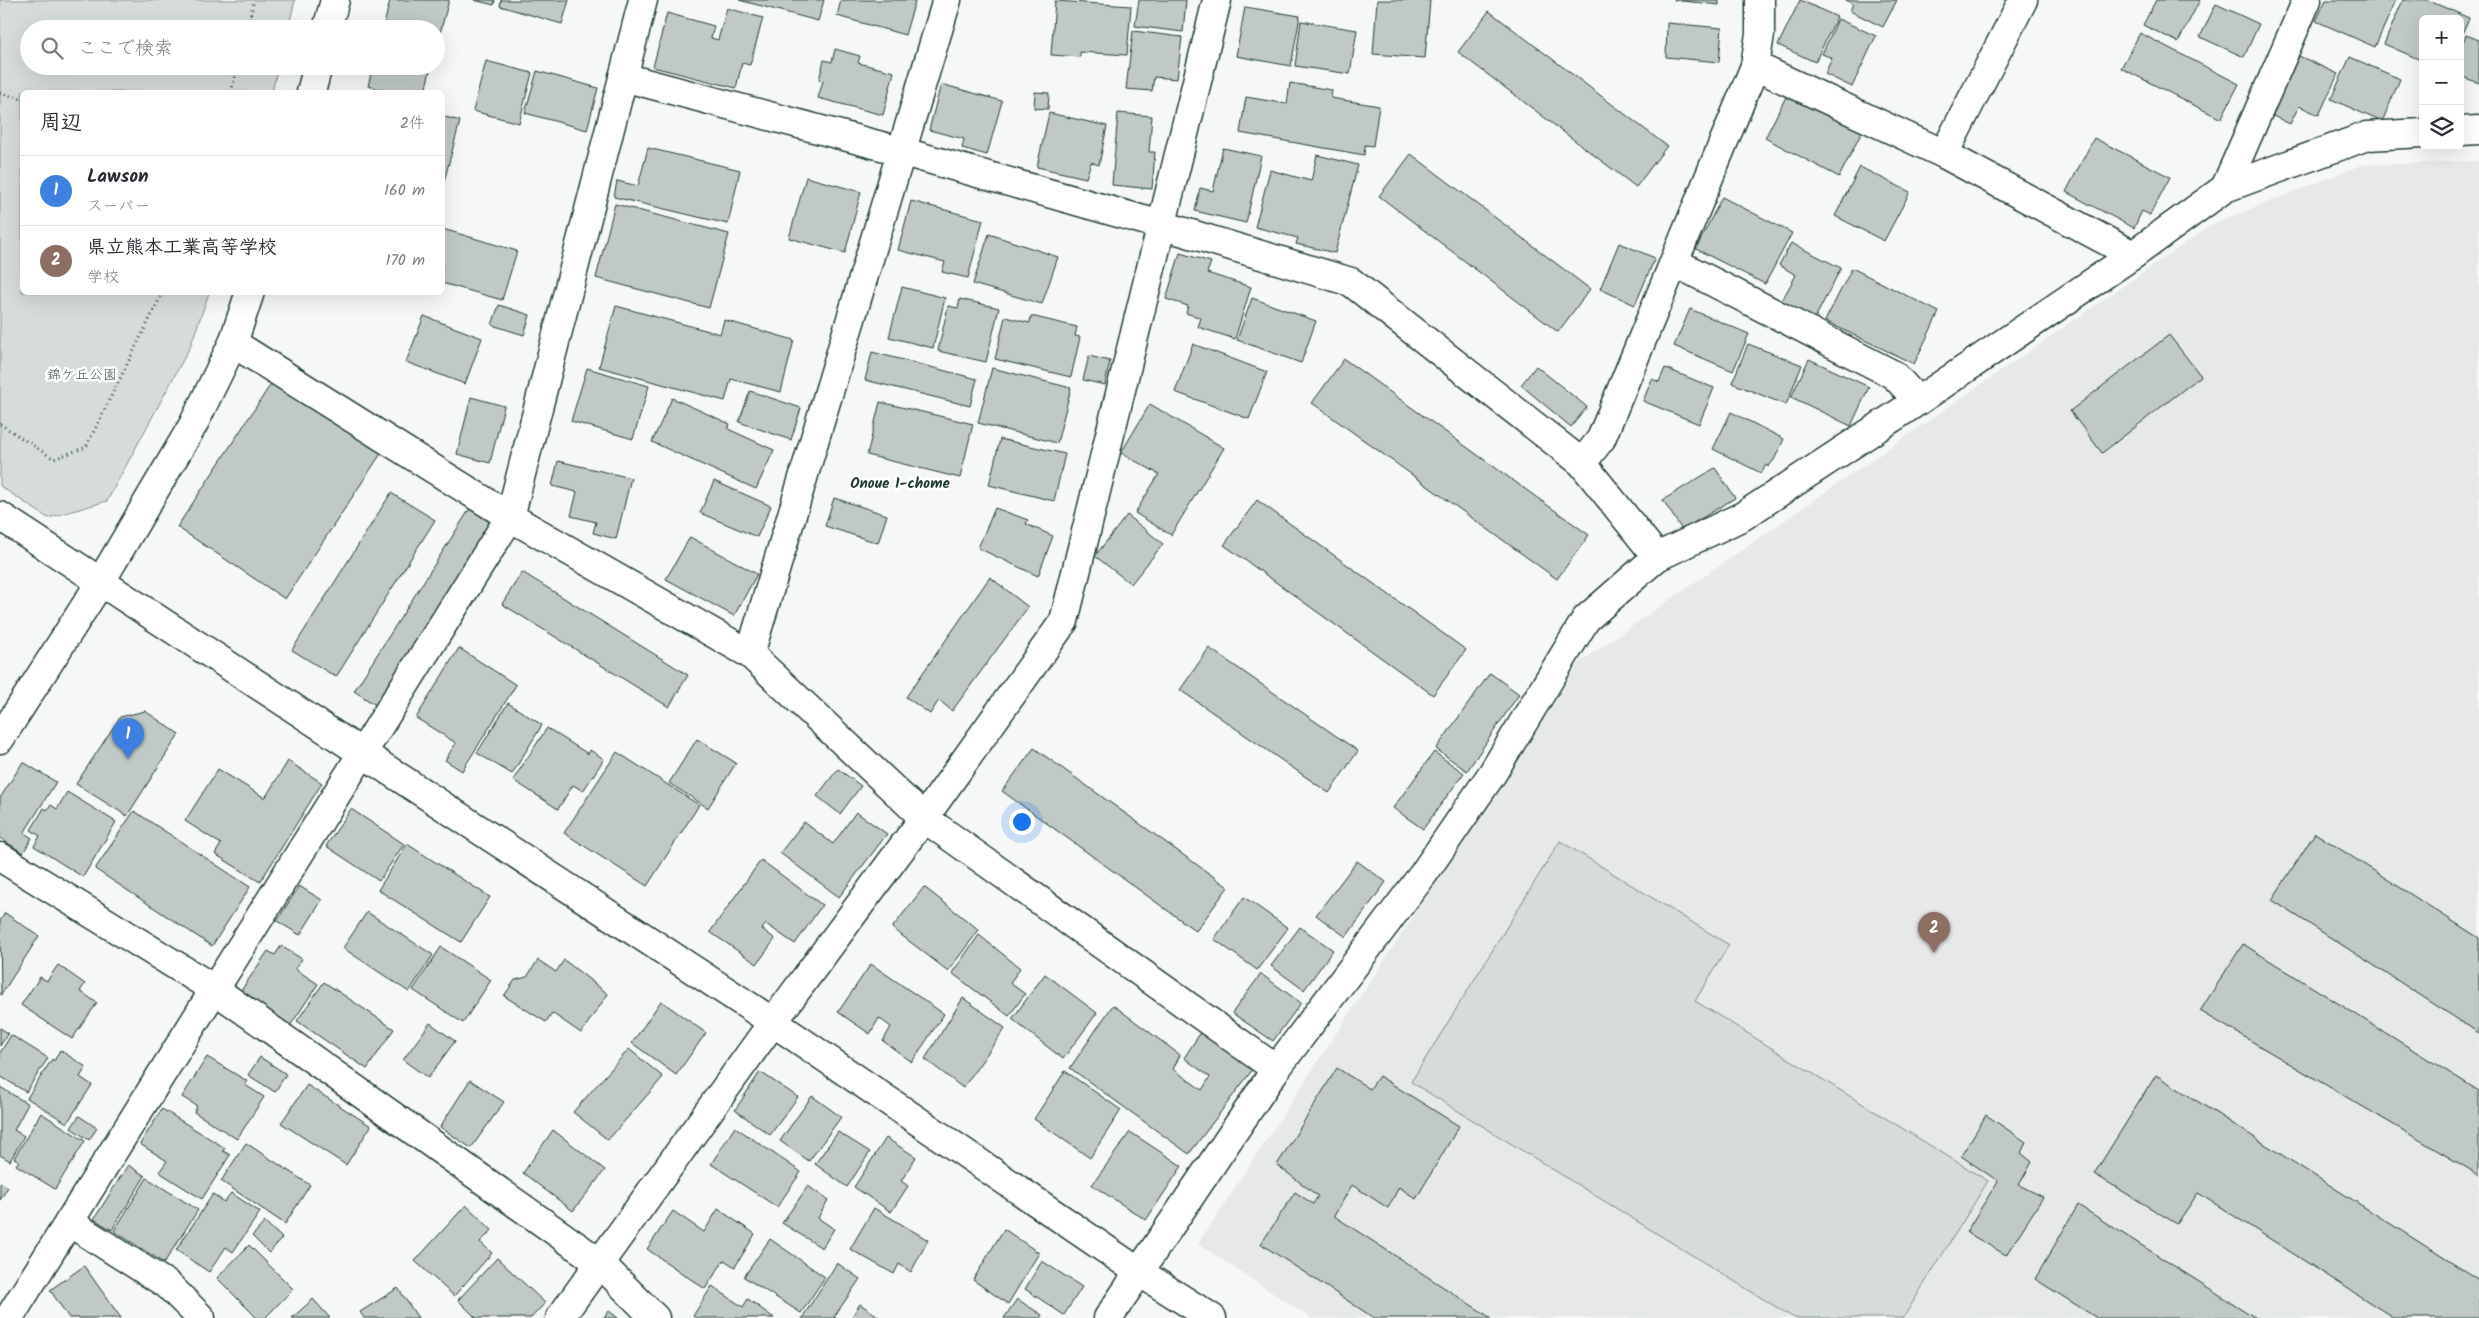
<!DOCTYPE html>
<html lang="ja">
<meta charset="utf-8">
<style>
body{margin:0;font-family:Kalam,"Klee One",sans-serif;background:#f2f2f3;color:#2b2b33}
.controls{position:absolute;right:15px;top:15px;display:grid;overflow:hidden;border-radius:8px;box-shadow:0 5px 20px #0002}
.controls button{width:45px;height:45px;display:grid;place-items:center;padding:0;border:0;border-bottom:1px solid #e1e1e2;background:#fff;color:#2b2b33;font:25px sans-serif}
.you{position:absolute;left:1021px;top:821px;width:18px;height:18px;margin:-12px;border:4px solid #fff;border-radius:50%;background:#1a73e8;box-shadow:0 0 0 8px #1a73e833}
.badge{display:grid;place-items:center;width:32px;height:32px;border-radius:50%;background:#0f766e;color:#fff;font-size:16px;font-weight:700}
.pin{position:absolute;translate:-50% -41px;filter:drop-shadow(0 1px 2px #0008)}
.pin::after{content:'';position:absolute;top:26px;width:18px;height:15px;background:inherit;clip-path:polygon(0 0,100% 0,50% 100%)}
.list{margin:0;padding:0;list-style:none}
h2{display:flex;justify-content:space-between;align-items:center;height:65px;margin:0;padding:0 20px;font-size:21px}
h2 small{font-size:16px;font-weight:400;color:#7c7c81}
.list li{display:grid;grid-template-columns:32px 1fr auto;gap:15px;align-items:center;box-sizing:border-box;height:70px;padding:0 20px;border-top:1px solid #e1e1e2}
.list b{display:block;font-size:19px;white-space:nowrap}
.list p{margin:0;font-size:16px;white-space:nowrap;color:#7c7c81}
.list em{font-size:16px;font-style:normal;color:#7c7c81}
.icon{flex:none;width:28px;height:28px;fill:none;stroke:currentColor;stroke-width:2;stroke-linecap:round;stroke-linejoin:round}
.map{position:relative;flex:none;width:2479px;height:1318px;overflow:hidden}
.search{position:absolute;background:#fff;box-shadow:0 5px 20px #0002;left:20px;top:20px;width:425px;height:55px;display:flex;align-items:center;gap:12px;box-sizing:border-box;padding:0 18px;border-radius:28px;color:#7c7c81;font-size:19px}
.panel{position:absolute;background:#fff;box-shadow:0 5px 20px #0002;left:20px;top:90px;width:425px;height:205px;border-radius:8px}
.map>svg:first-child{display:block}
.built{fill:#e6e9e8}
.green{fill:#d6dcdb;stroke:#7a8c88}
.building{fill:#c0c9c6;stroke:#1f3d34}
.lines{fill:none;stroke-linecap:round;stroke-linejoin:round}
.minor-casing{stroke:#1f3d34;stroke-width:31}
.path{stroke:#1f3d34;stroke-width:3;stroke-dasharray:1 4;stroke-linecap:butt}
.minor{stroke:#fff;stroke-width:28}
.labels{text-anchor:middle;stroke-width:5;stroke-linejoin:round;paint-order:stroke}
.park-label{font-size:14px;fill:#445d55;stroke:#fff}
.neighbourhood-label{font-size:15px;font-weight:bold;fill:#1f3d34;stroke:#fff}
</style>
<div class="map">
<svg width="2479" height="1318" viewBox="0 0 2479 1318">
<rect width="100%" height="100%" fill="#f6f7f7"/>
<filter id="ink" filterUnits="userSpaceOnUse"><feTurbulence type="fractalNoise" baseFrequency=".02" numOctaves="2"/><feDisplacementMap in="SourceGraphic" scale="10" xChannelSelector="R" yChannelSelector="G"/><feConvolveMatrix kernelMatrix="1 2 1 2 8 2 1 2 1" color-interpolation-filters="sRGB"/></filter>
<g filter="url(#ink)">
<polygon class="built" points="2479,161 2479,1318 1311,1318 1198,1244 1580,662 2213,224 2362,165"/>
<g class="green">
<polygon points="0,0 295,0 288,29 29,29 29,66 278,66 272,92 22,92 22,292 209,293 190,347 107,501 48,518 0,486"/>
<polygon points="1560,841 1729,945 1695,1001 1988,1181 1903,1318 1794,1318 1411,1082"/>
</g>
<g class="building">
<polygon points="390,0 449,0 436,48 436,29 383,29"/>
<polygon points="474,0 495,0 494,5"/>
<polygon points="501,0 569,0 562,24 500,6"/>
<polygon points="739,0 824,0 818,21"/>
<polygon points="841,0 911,0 915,1 905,35 837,16"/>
<polygon points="1139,0 1186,0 1183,32 1135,26"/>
<polygon points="1377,0 1430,0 1425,58 1373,54"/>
<polygon points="1674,0 1719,0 1719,5"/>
<polygon points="1800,0 1837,17 1815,62 1778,45"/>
<polygon points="1845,0 1897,0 1883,27 1850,11 1853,4"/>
<polygon points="2156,0 2200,0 2178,42 2143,25"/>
<polygon points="2326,0 2396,0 2375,47 2316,21"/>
<polygon points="2403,0 2427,0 2469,18 2460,38 2460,19 2423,19 2423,61 2384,44"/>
<polygon points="1055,1 1131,6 1127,55 1080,52 1080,57 1051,55"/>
<polygon points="2216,4 2259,24 2244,57 2200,37"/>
<polygon points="1245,7 1300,16 1291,66 1236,56"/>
<polygon points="727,8 763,18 750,65 742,63 736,88 653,67 667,13 714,26 711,38 718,40"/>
<polygon points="1489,11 1667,146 1636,187 1458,52"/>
<polygon points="1838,19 1876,36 1852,87 1825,74 1832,58 1822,54"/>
<polygon points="1301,21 1357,30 1350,74 1295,66"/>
<polygon points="1667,23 1722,28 1719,62 1666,57"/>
<polygon points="1133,31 1182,37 1177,79 1154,77 1152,91 1126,89"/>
<polygon points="2140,33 2239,84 2221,119 2121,68"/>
<polygon points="2466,35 2479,40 2479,83 2460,76 2460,49"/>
<polygon points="835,49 860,56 858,63 894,72 883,115 818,98 823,81 819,80 824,60 832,62"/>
<polygon points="2299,56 2338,74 2319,115 2299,106 2290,124 2271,115"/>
<polygon points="2350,57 2400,79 2382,122 2331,99"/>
<polygon points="486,61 532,73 519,123 473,111"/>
<polygon points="373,66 431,66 425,92 391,92 368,86"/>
<polygon points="537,71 598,88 587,130 525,113"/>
<polygon points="1290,83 1332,90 1331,98 1379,106 1373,146 1365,145 1364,155 1240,133 1246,97 1287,104"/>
<polygon points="941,84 1002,101 987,155 962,148 964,139 929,130"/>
<polygon points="1791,87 1865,126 1839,177 1765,138"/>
<polygon points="1035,92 1049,93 1048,109 1034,108"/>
<polygon points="1049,113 1107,126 1099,165 1091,162 1086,178 1037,167"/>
<polygon points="1118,113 1152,116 1149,152 1155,152 1152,189 1112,185"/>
<polygon points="442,116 460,121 442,189"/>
<polygon points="2094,138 2170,177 2150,215 2142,211 2134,228 2066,192"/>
<polygon points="648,148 740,170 728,224 614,197 617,181 638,186"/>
<polygon points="1223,148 1261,156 1246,223 1195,211 1200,188 1213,191"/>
<polygon points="1411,154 1590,289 1558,332 1379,196"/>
<polygon points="1317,155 1358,165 1335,253 1296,244 1298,238 1255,227 1270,170 1311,181"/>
<polygon points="1860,167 1910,192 1884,241 1835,216"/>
<polygon points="806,177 861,192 845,253 789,238"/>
<polygon points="1722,197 1792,233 1765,284 1696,249"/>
<polygon points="911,201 983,220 968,278 942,272 945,262 898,250"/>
<polygon points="615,204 729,234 709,308 596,278"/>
<polygon points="443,229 517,251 502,300 442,283"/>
<polygon points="989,234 1058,257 1042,304 973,284"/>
<polygon points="1619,243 1655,258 1635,305 1600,289"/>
<polygon points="1791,243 1841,268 1814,320 1781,302 1796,275 1779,265"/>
<polygon points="1180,253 1211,262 1207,273 1251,287 1235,339 1198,327 1201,318 1186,313 1188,306 1166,299"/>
<polygon points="1852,268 1939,312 1914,364 1825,321"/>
<polygon points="902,287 945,298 933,348 889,337"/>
<polygon points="1252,298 1316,321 1301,363 1237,340"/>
<polygon points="960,299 999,308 986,362 938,351 948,306 958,308"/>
<polygon points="499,305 530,315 524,335 492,325"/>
<polygon points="616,306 720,334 724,320 794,340 781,392 731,379 725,401 599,367"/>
<polygon points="1690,309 1749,334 1733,371 1674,346"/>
<polygon points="424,316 482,338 465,384 406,362"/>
<polygon points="1031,316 1077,327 1075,336 1080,337 1071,377 995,359 1005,317 1030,323"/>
<polygon points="2169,335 2201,376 2102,453 2070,411"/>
<polygon points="1193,344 1267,372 1249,419 1175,392"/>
<polygon points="1748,344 1802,365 1786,405 1732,383"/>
<polygon points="872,352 977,379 970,406 865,380"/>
<polygon points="1089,356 1110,361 1105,385 1083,380"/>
<polygon points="1344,359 1589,535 1557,579 1312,403"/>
<polygon points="1809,359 1869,387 1851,426 1791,397"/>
<polygon points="1536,366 1587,407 1571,427 1521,385"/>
<polygon points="587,368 649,386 633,439 571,421"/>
<polygon points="992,368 1071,388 1057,443 978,423"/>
<polygon points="1665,368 1714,388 1699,424 1643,401 1652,379 1659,382"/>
<polygon points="273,381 382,452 285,599 177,527"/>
<polygon points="750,391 801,408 791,440 739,422"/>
<polygon points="471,397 504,406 490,463 457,454"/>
<polygon points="672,398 730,424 728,429 774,450 756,489 652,442"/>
<polygon points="880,402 973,424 960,478 867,455"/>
<polygon points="1150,404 1224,448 1171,535 1135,513 1159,474 1121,453"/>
<polygon points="1731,412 1784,439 1774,460 1768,467 1766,465 1761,473 1713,449"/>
<polygon points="1000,439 1065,454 1054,501 989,485"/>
<polygon points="558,461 631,478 616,539 593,533 596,522 571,516 577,492 552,486"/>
<polygon points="1715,468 1735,498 1682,530 1663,500"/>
<polygon points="714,481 771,506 757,537 700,513"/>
<polygon points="391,493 435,520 336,677 292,650"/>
<polygon points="834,498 887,515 878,543 825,526"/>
<polygon points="1257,500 1466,650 1433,695 1224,545"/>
<polygon points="471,507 492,522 377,706 354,691"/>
<polygon points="995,508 1028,520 1026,524 1053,536 1038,576 978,548"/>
<polygon points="1127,515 1163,544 1131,584 1095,556"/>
<polygon points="690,537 757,574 734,616 666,579"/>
<polygon points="522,572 688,675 669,707 502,604"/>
<polygon points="990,577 1028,607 952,711 939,700 930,714 906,697"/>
<polygon points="459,648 516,685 462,771 445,760 456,743 416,718"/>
<polygon points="1209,648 1358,751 1329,793 1180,690"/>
<polygon points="1490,673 1519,694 1467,771 1436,749"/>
<polygon points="508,703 542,725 512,774 477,753"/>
<polygon points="145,711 179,734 127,816 76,784 120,717"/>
<polygon points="547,728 588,754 590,750 604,759 583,791 573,785 558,809 513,780"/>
<polygon points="697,739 736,763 708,808 669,783"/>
<polygon points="1034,748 1228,887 1196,931 1002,791"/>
<polygon points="617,752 699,805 647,886 564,833"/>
<polygon points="1434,752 1464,773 1423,829 1393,808"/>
<polygon points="288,761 322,783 260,882 215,854 221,844 185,821 218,769 265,798"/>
<polygon points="23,762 56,782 24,833 32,838 23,853 0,838 0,798"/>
<polygon points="838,769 861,786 840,814 817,796"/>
<polygon points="67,792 116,822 83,877 34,846 40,836 31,830 44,808 47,810 51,805 57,809"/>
<polygon points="351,809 404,844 379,881 326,846"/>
<polygon points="134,811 250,887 212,946 95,869"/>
<polygon points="856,812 887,834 839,897 780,853 804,822 833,844"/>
<polygon points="2315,833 2479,938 2479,1033 2272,900"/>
<polygon points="407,844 490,897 461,942 378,890"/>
<polygon points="761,860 822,905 795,944 766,924 762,929 775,939 757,964 710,932"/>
<polygon points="1357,861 1386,882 1346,937 1316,915"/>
<polygon points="299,886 322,900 300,935 277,921"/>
<polygon points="924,887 979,930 948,971 892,928"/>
<polygon points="1244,897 1288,928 1257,970 1214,939"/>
<polygon points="367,912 433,955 409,992 343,948"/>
<polygon points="5,913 39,936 1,995 0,921"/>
<polygon points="1300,927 1333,950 1304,990 1271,966"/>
<polygon points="979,935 1020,968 1010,983 1025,994 1009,1016 952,973"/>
<polygon points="2243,944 2479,1091 2479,1175 2200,1011"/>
<polygon points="281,946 302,959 295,969 318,984 288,1029 238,995 268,951 275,955"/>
<polygon points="441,947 491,980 463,1023 413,990"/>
<polygon points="538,960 556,972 564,960 608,994 581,1033 552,1013 546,1022 504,996 515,980 527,977"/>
<polygon points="871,964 944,1014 912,1062 883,1041 891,1027 879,1018 870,1034 838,1012"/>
<polygon points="58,965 85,984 80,991 97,1003 72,1039 21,1005 40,977 47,981"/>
<polygon points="1045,974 1097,1013 1063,1059 1012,1019"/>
<polygon points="1261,974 1301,1003 1273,1041 1232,1013"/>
<polygon points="324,982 394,1029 367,1069 297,1021"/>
<polygon points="963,998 1005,1028 963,1088 925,1059"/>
<polygon points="661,1001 706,1033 676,1075 632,1043"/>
<polygon points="1113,1005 1180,1055 1173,1069 1202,1090 1210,1077 1184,1058 1201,1032 1253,1069 1189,1154 1070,1068"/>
<polygon points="430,1023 455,1041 428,1078 403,1060"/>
<polygon points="0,1028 8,1033 0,1046"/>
<polygon points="11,1035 48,1058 26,1092 0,1076 0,1053"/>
<polygon points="629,1049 663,1077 608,1140 573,1112"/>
<polygon points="60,1050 86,1067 80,1077 92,1085 67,1123 27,1098 52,1059 54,1061"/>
<polygon points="207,1057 247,1081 245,1085 264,1097 237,1139 194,1112 197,1106 182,1097"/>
<polygon points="260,1057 286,1074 275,1092 248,1075"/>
<polygon points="1337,1068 1370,1089 1379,1076 1459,1126 1416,1199 1399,1187 1388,1208 1352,1185 1334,1216 1491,1318 1374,1318 1261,1244 1295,1192 1313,1204 1318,1196 1277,1165"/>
<polygon points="1065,1071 1121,1110 1090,1158 1034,1119"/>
<polygon points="760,1072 798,1097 770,1135 735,1110"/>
<polygon points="2156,1075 2479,1280 2479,1318 2394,1318 2198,1193 2177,1224 2094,1174"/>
<polygon points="470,1080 504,1102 471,1148 440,1127"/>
<polygon points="307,1085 371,1126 346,1165 281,1123"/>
<polygon points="0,1087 28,1104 14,1130 24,1136 10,1161 0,1155"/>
<polygon points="812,1096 841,1117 809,1161 780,1141"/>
<polygon points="162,1109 225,1148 223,1151 230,1155 202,1199 159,1172 167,1161 140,1144"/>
<polygon points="41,1113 85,1141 55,1189 16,1165 19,1161 14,1158"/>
<polygon points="1986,1115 2026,1142 2021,1153 2032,1162 2019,1185 2043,1197 2006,1255 1966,1232 1998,1181 1961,1156"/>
<polygon points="79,1116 97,1128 89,1140 71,1128"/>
<polygon points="735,1127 801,1172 777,1207 711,1164"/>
<polygon points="553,1130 605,1170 573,1211 523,1173"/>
<polygon points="838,1132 870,1152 847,1187 815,1164"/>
<polygon points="1130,1132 1182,1166 1146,1220 1092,1185"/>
<polygon points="886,1138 916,1157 901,1181 908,1186 891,1212 854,1187"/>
<polygon points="246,1143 310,1185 285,1224 221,1181"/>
<polygon points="128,1165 145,1176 112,1230 94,1219"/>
<polygon points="147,1178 198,1210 164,1263 114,1231"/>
<polygon points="0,1182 8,1187 0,1200"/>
<polygon points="808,1186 828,1200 818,1218 834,1229 822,1248 782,1223"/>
<polygon points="231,1193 260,1212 233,1252 226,1247 209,1272 176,1250 213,1194 224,1202"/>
<polygon points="466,1205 492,1230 480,1242 492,1253 454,1296 415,1261"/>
<polygon points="2078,1205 2256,1318 2097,1318 2035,1279"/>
<polygon points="874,1208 928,1240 911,1272 899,1264 894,1274 850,1249"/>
<polygon points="718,1209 755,1234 735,1267 724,1260 705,1289 647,1249 673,1211 704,1232"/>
<polygon points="265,1222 282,1238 269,1253 252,1236"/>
<polygon points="1004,1229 1039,1253 1008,1304 973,1280"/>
<polygon points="770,1239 825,1277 801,1313 744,1277"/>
<polygon points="249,1245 293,1289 265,1318 257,1318 217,1278"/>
<polygon points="497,1258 545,1303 531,1318 476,1318 458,1300"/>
<polygon points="1042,1261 1082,1287 1064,1315 1025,1289"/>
<polygon points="837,1263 860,1279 834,1317 836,1318 802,1318"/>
<polygon points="84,1266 121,1318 69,1318 50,1290"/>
<polygon points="712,1286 743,1307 748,1299 774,1318 697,1318 693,1316"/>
<polygon points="398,1288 418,1318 364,1318 360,1312"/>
<polygon points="313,1299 330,1318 292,1318"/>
<polygon points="1017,1299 1042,1315 1040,1318 1004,1318"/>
<polygon points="860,1304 881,1318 851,1318"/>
<polygon points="609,1311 618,1318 604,1318"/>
</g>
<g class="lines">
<g class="minor-casing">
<g id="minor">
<polyline points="327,29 335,0"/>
<polyline points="1755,66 1944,154 2133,255"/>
<polyline points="623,77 900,151 1161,225 1351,282 1582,463 1657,557"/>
<polyline points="311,92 318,66"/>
<polyline points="2460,131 2479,130"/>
<polyline points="1944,154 2023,0"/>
<polyline points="2225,188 2307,0"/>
<polyline points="1674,262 1894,375 1918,401"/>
<polyline points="233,343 510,517 750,654 924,818 1276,1069"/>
<polyline points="1582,463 1601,439 1755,66 1760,34 1760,0"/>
<polyline points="0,516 773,1022 1139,1272 1212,1318"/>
<polyline points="750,654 947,0"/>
<polyline points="0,739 100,583 193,425 233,343 250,292"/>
<polyline points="0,857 214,989 600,1263 655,1318"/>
<polyline points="69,1222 168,1285 201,1318"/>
<polyline points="9,1318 510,517 643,0"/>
<polyline points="560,1318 773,1022 924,818 1064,621 1217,0"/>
<polyline points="1108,1318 1276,1069 1424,873 1492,774 1586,619 1657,557 1743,516 1918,401 2133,255 2225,188 2367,136 2423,133"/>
</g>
</g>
<g class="path">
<polyline points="247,29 254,0"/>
<polyline points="231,92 238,66"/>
<polyline points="0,93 22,99"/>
<polyline points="0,424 54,459 86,447 163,292"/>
</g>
<use href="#minor" class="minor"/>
</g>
</g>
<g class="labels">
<g class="park-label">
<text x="82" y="379">錦ケ丘公園</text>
</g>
<g class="neighbourhood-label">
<text x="900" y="488">Onoue 1-chome</text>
</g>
</g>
</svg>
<div class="controls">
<button>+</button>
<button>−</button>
<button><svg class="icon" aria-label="layers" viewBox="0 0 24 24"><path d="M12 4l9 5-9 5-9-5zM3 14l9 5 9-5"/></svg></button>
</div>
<div class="you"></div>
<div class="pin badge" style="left:128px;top:759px;background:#3f7fe0">1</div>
<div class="pin badge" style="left:1934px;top:953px;background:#8d6e63">2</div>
<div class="search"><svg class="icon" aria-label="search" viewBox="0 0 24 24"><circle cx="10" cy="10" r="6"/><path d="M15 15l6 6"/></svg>ここで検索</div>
<section class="panel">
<h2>周辺<small>2件</small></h2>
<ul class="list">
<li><span class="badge" style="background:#3f7fe0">1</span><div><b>Lawson</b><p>スーパー</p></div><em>160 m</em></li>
<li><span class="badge" style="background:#8d6e63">2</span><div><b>県立熊本工業高等学校</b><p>学校</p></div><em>170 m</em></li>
</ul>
</section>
</div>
